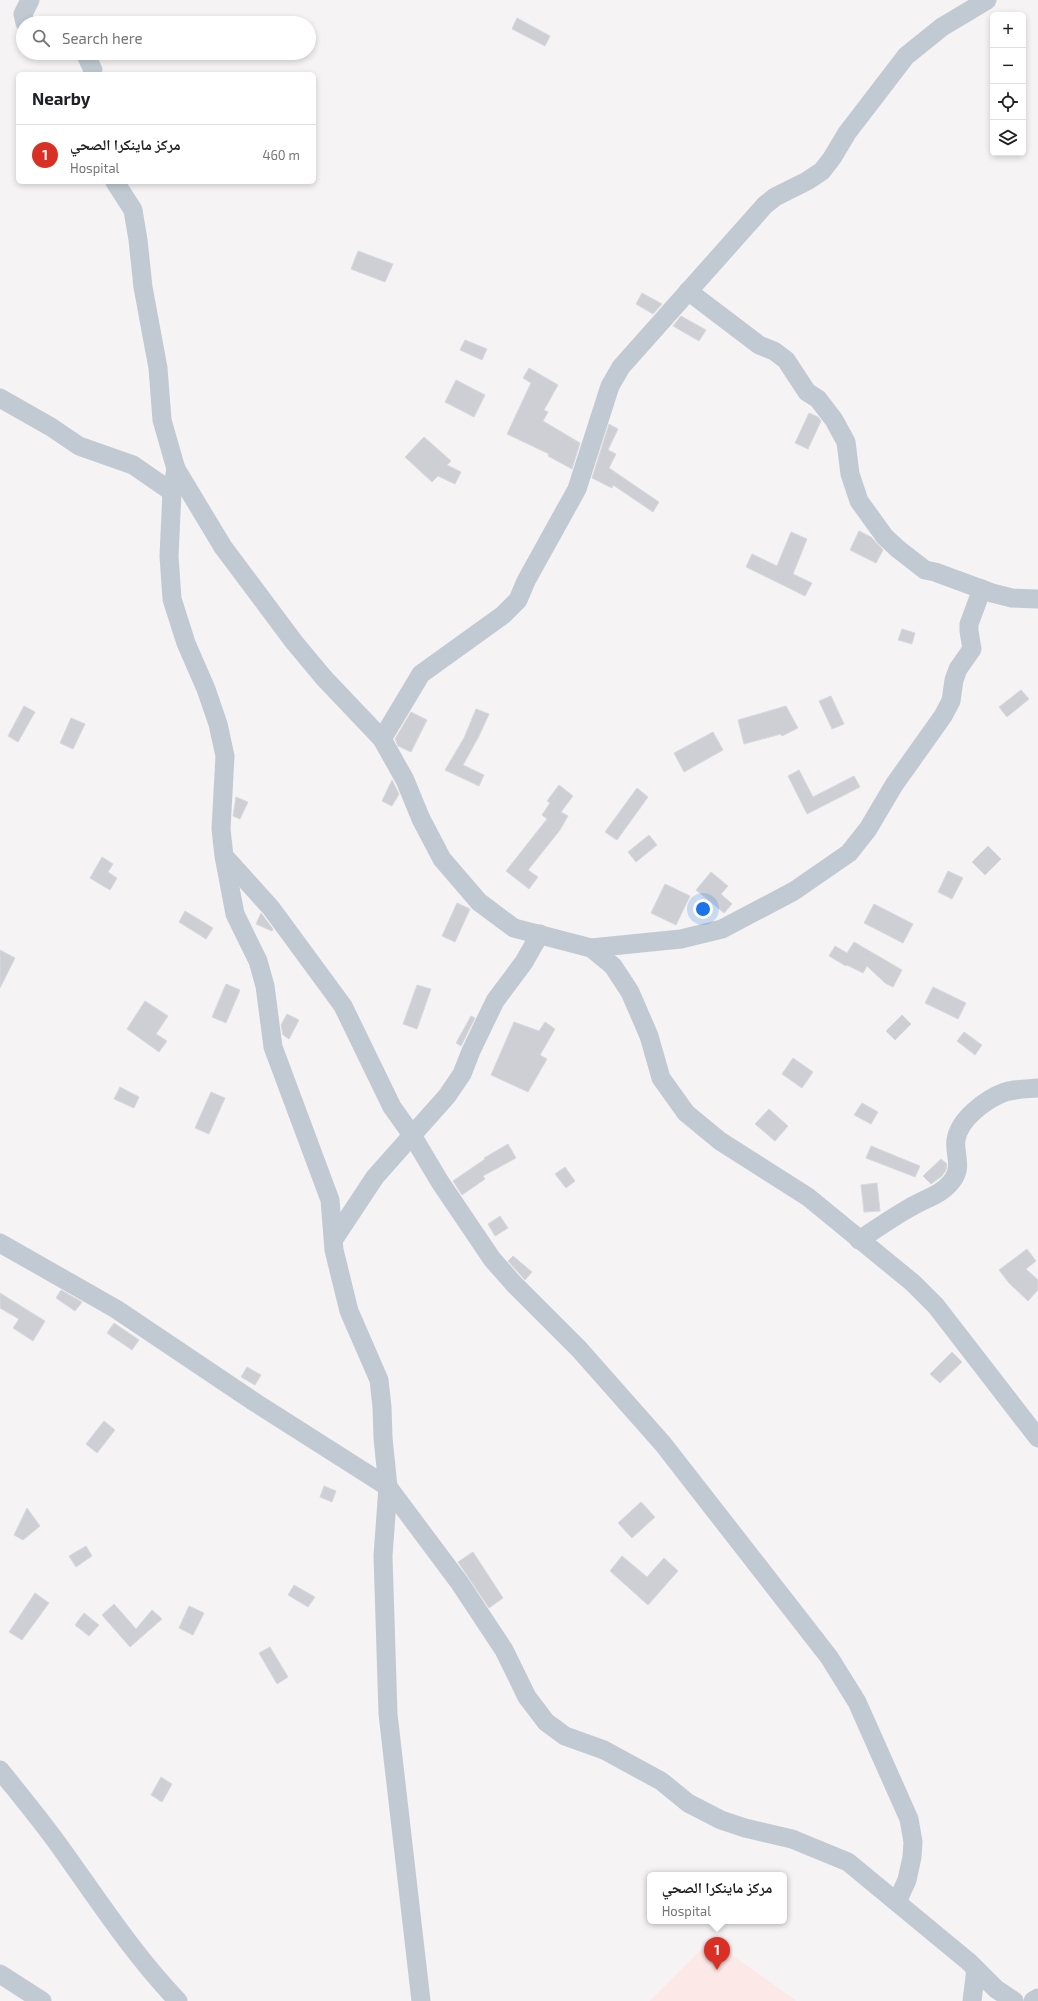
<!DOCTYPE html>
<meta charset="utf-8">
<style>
body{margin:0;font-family:"Exo 2","Noto Naskh Arabic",sans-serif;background:#f2f2f2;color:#202124}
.controls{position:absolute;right:12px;top:12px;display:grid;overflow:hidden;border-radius:6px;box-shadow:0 2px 6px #0003}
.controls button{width:36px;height:36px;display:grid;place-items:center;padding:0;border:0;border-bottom:1px solid #e0e0e0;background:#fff;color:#202124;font:20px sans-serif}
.you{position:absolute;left:703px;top:909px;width:14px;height:14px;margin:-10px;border:3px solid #fff;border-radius:50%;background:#1a73e8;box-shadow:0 0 0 6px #1a73e833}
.badge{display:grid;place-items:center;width:26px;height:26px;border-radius:50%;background:#d93025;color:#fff;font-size:13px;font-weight:700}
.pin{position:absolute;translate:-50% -33px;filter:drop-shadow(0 1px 2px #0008)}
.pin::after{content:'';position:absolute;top:21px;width:14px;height:12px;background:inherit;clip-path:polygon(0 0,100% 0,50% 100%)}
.popup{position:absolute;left:647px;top:1872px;width:140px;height:52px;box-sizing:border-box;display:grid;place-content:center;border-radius:6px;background:#fff;filter:drop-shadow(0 1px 3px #0005);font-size:13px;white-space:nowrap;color:#757577}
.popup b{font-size:15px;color:#202124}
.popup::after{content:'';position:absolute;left:50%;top:100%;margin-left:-8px;border:8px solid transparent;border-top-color:#fff}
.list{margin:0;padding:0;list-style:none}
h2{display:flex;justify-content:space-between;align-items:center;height:52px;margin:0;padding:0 16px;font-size:17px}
h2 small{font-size:13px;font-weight:400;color:#757577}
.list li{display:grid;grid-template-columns:26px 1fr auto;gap:12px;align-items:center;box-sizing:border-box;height:60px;padding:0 16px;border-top:1px solid #e0e0e0}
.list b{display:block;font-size:15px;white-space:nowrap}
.list p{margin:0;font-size:13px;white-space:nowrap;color:#757577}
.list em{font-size:13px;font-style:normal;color:#757577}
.icon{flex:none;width:22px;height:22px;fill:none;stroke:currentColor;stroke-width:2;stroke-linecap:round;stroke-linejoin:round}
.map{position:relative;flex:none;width:1038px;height:2001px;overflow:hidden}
.search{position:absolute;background:#fff;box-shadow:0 2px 6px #0003;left:16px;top:16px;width:300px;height:44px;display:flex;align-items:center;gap:10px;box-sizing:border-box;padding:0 14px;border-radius:22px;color:#757577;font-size:15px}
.panel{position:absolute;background:#fff;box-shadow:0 2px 6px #0003;left:16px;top:72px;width:300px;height:112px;border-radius:6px}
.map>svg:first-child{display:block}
.medical{fill:#fce8e6}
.building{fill:#cdcfd5;stroke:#d7d9de}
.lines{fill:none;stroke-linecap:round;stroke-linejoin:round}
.minor{stroke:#c1cad2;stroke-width:19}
</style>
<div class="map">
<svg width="1038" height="2001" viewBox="0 0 1038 2001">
<rect width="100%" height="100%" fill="#f5f3f3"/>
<polygon class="medical" points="711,1940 796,2001 650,2001"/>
<g class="building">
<polygon points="517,18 550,36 545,46 512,29"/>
<polygon points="358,251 393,264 385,282 351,269"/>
<polygon points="642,293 662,304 653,314 636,304"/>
<polygon points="681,316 706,330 699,341 673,326"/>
<polygon points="465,340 487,349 482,360 460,350"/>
<polygon points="529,368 558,385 544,410 548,412 543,421 580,443 572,469 548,456 549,454 507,434 531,383 523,378"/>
<polygon points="456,380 485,395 474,417 445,402"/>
<polygon points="809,413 818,417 821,421 808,449 795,443"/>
<polygon points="609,424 618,429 608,450 616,454 609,468 659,502 653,512 613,485 612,488 592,478"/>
<polygon points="424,437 451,461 447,465 461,472 455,484 438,476 432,482 405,457"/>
<polygon points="859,531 871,537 883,550 876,563 850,550"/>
<polygon points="791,532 807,539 793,574 812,583 805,596 746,567 752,554 777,566"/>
<polygon points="902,629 915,633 912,644 898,640"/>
<polygon points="1021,690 1029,699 1007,717 999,707"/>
<polygon points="831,696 844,724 832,729 819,701"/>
<polygon points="24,706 35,712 18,742 8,736"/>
<polygon points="786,706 798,728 782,736 781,734 744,744 738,720"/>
<polygon points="476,709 489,714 479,736 463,765 484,775 479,786 445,770 464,738"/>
<polygon points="411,712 427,720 411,752 398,746 395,739"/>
<polygon points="71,718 85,724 73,749 60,743"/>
<polygon points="713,732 723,750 684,772 674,753"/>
<polygon points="799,770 813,797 854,776 860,787 807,814 788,776"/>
<polygon points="392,780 399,794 392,806 382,801"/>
<polygon points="559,785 573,796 561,812 568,816 560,830 528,870 538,877 529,889 506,871 547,819 542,815 550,803 547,801"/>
<polygon points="637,788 648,797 617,840 605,832"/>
<polygon points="236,797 248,802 240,819 233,816"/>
<polygon points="649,835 657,845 636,862 628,852"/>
<polygon points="988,846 1001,859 985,875 972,862"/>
<polygon points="102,857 113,864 108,872 117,878 110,890 90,878"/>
<polygon points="948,871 963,878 952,899 938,892"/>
<polygon points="711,872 728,886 721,894 732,904 724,913 696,890"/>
<polygon points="665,884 690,896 676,925 651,913"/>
<polygon points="457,903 470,909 455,942 442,936"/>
<polygon points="874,904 913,924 903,943 864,923"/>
<polygon points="185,911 213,928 206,939 179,922"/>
<polygon points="261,913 273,929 272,931 256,924"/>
<polygon points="854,942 902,970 893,987 885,983 867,966 863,973 847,965 846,966 829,956 835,946 847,953"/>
<polygon points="0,950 15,958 0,988"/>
<polygon points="226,984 240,990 226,1023 212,1017"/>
<polygon points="417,985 431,989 417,1029 403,1024"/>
<polygon points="933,987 966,1003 958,1019 925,1003"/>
<polygon points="145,1001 168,1016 156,1034 167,1041 159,1052 127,1029"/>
<polygon points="287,1014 299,1020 289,1039 283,1035 281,1025"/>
<polygon points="902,1015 911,1024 895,1040 886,1031"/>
<polygon points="471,1016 475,1018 461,1046 456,1043"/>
<polygon points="514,1022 539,1031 545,1022 555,1029 540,1055 547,1059 528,1092 491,1075"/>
<polygon points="964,1032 982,1045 975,1055 957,1041"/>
<polygon points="793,1058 813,1072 802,1088 782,1074"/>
<polygon points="120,1087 139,1097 134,1108 114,1099"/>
<polygon points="211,1092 225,1098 209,1134 195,1128"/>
<polygon points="862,1103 878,1112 871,1124 854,1115"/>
<polygon points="769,1109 788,1126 775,1141 755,1124"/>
<polygon points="508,1144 516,1158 483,1176 485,1179 462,1195 453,1181 485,1159 484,1158"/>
<polygon points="871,1146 920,1166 915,1177 866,1158"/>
<polygon points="941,1159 947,1164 946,1170 942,1176 931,1184 923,1176"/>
<polygon points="565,1167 575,1181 566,1188 555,1174"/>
<polygon points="877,1183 880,1211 864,1212 861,1185"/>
<polygon points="500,1216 508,1228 495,1236 488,1224"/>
<polygon points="1027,1249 1036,1261 1026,1269 1038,1280 1038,1290 1028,1301 1009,1283 999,1270"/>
<polygon points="513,1256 532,1272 525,1280 508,1261"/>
<polygon points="61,1290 82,1302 75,1311 56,1298"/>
<polygon points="0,1293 45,1321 33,1341 13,1328 19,1319 0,1308"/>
<polygon points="114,1323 139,1340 132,1350 107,1333"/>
<polygon points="952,1352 962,1362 940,1383 930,1374"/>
<polygon points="247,1367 261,1375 255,1385 241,1377"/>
<polygon points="104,1421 115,1430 97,1453 86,1444"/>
<polygon points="324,1486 336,1491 332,1502 320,1497"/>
<polygon points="641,1502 655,1517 632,1538 618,1523"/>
<polygon points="27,1508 40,1526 23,1540 14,1535"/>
<polygon points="86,1546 92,1556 76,1567 69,1556"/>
<polygon points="473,1552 503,1598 489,1608 458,1562"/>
<polygon points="622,1556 647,1577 664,1558 678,1571 648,1605 610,1571"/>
<polygon points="294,1585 315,1597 308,1607 288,1595"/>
<polygon points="35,1593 49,1603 22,1640 9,1632"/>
<polygon points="114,1604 136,1629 152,1610 162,1619 130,1647 102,1615"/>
<polygon points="189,1606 204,1613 193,1635 179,1628"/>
<polygon points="84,1613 99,1625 89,1636 75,1625"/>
<polygon points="270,1647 288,1677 277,1684 259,1653"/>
<polygon points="161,1777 172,1784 162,1802 151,1795"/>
</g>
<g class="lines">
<g class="minor">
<polyline points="25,23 23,14 30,0"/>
<polyline points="85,53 93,70 92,74"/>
<polyline points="115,182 133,210 138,240 143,287 158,368 162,420 176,469 223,547 294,642 324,678 382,739 405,780 421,819 442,859 479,902 514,928 591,948 613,966 630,992 649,1036 661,1078 686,1113 720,1141 808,1197 913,1283 936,1306 1038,1438"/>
<polyline points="688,291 759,345 774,351 786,360 807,392 818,399 834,420 846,442 850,474 859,501 885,537 898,549 925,570 935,572 992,593 1012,598 1038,599"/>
<polyline points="0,398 51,427 79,446 133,465 172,492"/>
<polyline points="176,469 172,492 169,556 172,599 186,643 206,689 218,724 225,756 221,829 224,856 235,914 258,961 265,986 273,1047 330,1200 334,1250 349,1311 379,1380 382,1407 383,1438 388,1487 459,1582 504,1650 527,1697 546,1722 565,1736 604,1750 661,1781 688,1803 721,1820 745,1828 792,1839 848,1862 969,1962 996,1989 1014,2001"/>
<polyline points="382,739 421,674 503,615 518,600 526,581 577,489 610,386 621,367 765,205 775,197 807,181 822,171 832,158 847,133 906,56 942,27 987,0"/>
<polyline points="225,857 271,908 343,1006 392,1107 412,1135 440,1182 492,1259 514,1284 579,1349 663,1444 829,1657 857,1702 909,1819 913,1842 912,1857 907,1880 897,1902"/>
<polyline points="591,948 681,939 722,929 794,891 849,853 868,829 894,785 943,716 951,701 954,680 958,669 972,649 969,631 969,624 982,589"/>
<polyline points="334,1239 375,1177 447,1096 462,1074 471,1051 495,1001 524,962 540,934"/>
<path d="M859,1240C876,1229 893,1217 911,1207C926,1198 944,1194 954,1178C962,1165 954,1153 956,1140C959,1119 986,1099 1005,1092C1015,1089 1027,1089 1038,1088"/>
<polyline points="0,1243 116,1309 256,1403 388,1487 383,1556 388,1714 421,2001"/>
<path d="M0,1770C20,1795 40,1819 58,1844C97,1898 132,1953 178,2001"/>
<polyline points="0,1974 42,2001"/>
<polyline points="972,2001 976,1969"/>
<polyline points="1033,2001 1038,1998"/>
</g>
</g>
</svg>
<div class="controls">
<button>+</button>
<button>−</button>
<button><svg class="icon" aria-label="locate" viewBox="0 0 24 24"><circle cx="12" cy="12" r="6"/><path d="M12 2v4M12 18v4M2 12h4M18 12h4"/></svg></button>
<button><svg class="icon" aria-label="layers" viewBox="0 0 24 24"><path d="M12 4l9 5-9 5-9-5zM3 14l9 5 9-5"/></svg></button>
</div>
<div class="you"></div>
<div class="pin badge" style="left:717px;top:1970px">1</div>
<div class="popup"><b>مركز ماينكرا الصحي</b>Hospital</div>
<div class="search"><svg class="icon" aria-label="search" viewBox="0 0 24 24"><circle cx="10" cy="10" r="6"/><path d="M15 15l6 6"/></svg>Search here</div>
<section class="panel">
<h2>Nearby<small></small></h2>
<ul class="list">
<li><span class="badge">1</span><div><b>مركز ماينكرا الصحي</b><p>Hospital</p></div><em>460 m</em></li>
</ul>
</section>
</div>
